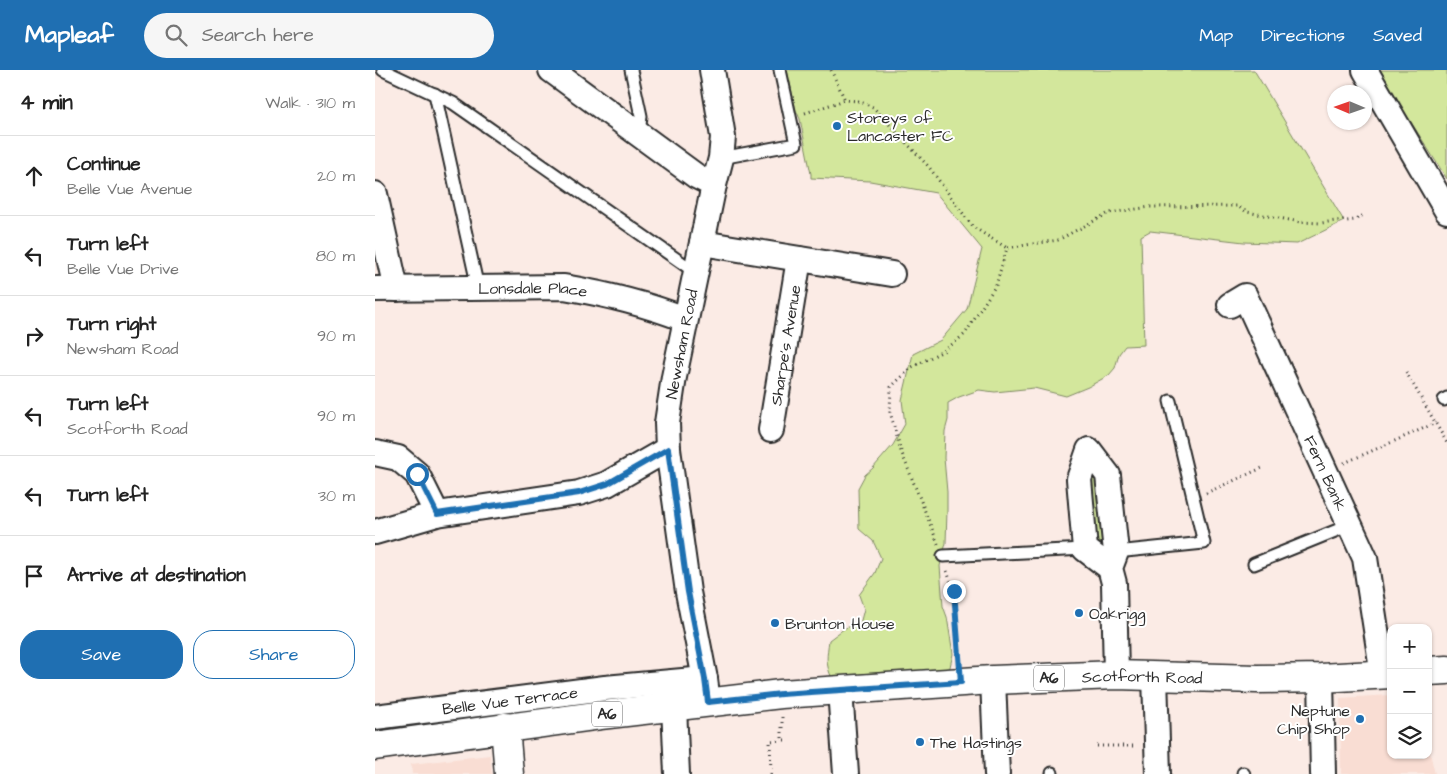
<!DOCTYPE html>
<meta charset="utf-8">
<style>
body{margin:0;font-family:"Architects Daughter",sans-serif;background:#f6f6f6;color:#222}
.controls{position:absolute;right:15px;bottom:15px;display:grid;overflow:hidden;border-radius:10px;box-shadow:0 1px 4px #0004}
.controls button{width:45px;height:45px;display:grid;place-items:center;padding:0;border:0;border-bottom:1px solid #e0e0e0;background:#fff;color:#222;font:25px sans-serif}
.compass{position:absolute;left:952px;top:15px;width:45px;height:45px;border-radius:50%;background:#fff;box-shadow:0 1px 4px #0004;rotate:272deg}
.stop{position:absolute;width:15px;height:15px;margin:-11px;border:4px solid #1f6fb2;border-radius:50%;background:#fff}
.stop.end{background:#1f6fb2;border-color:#fff;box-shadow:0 1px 5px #0008}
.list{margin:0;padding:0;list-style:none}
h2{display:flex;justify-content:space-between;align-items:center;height:65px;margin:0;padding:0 20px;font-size:21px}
h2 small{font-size:16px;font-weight:400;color:#767676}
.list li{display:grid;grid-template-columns:32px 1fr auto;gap:15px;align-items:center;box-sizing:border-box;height:80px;padding:0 20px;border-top:1px solid #e0e0e0}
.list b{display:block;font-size:19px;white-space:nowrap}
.list p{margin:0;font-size:16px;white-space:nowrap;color:#767676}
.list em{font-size:16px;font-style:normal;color:#767676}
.actions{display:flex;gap:10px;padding:15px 20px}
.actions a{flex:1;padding:11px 0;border:1px solid #1f6fb2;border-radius:20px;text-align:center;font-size:18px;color:#1f6fb2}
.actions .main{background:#1f6fb2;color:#fff}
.icon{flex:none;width:28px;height:28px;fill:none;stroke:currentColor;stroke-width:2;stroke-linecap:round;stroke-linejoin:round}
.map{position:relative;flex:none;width:1072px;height:704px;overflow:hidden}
header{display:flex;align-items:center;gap:30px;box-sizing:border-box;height:70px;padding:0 25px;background:#1f6fb2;color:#fff}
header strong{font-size:24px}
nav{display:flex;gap:28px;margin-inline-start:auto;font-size:18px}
.search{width:350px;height:45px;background:#f6f6f6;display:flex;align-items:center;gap:12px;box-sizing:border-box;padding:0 18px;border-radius:28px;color:#767676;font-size:19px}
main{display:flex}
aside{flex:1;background:#fff}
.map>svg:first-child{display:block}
.built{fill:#f9ddd3}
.green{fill:#d3e79c;stroke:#7f8964}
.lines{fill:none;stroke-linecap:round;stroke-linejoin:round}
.lane-casing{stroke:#2b2b2b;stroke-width:15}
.street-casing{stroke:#2b2b2b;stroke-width:28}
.secondary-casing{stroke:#2b2b2b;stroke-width:31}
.primary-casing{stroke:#2b2b2b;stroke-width:31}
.path{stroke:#2b2b2b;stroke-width:3;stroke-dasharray:1 4;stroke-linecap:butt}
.lane{stroke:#fff;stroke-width:11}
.street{stroke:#fff;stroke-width:24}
.secondary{stroke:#fff;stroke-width:28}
.primary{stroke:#fff;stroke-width:28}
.route{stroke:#1f6fb2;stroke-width:6}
.poi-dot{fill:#1f6fb2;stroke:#fff;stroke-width:2}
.labels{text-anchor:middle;stroke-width:4;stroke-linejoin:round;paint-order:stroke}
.shield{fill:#fff;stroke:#6b6b6b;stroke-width:1}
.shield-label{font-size:15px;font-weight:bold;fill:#2b2b2b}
.poi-label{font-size:16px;fill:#2b2b2b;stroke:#fff;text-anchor:start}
.street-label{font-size:16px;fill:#2b2b2b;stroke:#fff}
</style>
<header>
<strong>Mapleaf</strong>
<div class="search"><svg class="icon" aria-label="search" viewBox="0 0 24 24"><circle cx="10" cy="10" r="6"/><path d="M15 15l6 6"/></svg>Search here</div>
<nav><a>Map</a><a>Directions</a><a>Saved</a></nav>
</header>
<main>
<aside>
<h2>4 min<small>Walk · 310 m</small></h2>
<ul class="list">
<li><svg class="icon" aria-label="ahead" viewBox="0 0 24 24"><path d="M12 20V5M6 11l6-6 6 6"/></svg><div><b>Continue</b><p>Belle Vue Avenue</p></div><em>20 m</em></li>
<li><svg class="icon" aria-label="left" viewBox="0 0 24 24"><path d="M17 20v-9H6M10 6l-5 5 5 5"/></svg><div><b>Turn left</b><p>Belle Vue Drive</p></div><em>80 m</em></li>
<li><svg class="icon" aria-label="right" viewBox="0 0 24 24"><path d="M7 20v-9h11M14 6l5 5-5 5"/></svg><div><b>Turn right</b><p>Newsham Road</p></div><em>90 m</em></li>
<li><svg class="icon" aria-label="left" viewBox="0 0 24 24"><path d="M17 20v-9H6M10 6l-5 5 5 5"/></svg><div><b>Turn left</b><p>Scotforth Road</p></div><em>90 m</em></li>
<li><svg class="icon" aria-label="left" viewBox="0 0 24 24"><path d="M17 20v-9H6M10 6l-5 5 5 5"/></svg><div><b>Turn left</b></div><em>30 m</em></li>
<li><svg class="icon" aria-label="arrive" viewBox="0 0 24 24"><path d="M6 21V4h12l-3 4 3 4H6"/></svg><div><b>Arrive at destination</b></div></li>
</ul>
<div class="actions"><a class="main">Save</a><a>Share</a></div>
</aside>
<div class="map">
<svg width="1072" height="704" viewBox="0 0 1072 704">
<rect width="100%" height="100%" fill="#fbebe5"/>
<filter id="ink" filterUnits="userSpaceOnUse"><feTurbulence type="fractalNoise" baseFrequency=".02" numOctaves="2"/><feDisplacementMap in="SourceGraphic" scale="10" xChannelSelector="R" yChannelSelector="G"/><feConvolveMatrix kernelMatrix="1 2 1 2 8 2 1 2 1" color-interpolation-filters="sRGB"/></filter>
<g filter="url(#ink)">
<g class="built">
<polygon points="1016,625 1016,685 1053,685 1053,674 1060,704 966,704 965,628"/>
<polygon points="115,685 117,704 37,704 36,694"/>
</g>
<g class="green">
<path d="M412,0H879L969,151L922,174L869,172L775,161L766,166L769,275L750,276L744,284L740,298L734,305L713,317L691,326L659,318L620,322L604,320L584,327L573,333V350L570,361L569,388L572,422V440L571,473L565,496L568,536L572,547L578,584L574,601L457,608C450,594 452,586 454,570L470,558L485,554L489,539L484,525L500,503L506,488L498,471L484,459L483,418L490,405L498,398L518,375L530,354L527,330L538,284L566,270L592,239L607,179L561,123L495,111L436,108V104L425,49L421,40Z"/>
<polygon points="1003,0 1072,0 1072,109"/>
<polygon points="718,400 726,410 733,472 726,482 716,473 711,411"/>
</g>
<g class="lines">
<g class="lane-casing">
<g id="lane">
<polyline points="8,0 78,33 320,202"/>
<polyline points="256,0 266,46 264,65"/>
<polyline points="60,24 103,218"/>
<polyline points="346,88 421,74 405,0"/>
<polyline points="1069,330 1072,328"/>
<polyline points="741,482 829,473 795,331"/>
<polyline points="568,486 710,479"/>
<polyline points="879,494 975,455"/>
<polyline points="868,703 869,704"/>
<polyline points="677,704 677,703"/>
</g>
</g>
<g class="street-casing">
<g id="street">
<polyline points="176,0 321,106 339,115 299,307 292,353 293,379 313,522 330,609 333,632"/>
<polyline points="337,0 348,67 346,88 339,115"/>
<polyline points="990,0 1072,141"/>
<polyline points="0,124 21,219"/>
<polyline points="327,173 517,204"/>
<path id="s1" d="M0,219L189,217C230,224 271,234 310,249"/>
<path id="s2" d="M855,235L870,226L990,488L1008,605"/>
<path id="s3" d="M396,360L424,189"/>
<polyline points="0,383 23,388 42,404 62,444"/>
<polyline points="0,462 62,444 204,423 232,414 293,379"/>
<polyline points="735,498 710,479 704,409 714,380 733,405 741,482 735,498 739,513 741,605"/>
<polyline points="780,606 783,704"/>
<polyline points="946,608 948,704"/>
<polyline points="618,610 622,704"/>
<polyline points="465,620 471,704"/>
<polyline points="299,637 302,704"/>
<path id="s4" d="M0,647L230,618L330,609"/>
</g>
</g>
<g class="secondary-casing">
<polyline id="secondary" points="130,657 134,704"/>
</g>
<g class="primary-casing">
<g id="primary">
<polyline points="1053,601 1072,600"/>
<path id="s5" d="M0,676L227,645L406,624L618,610L741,605L882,609L946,608L1016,604"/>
</g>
</g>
<g class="path">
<polyline points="456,0 470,30"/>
<polyline points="430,43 470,30 483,31 498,37 554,97 598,157 632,178"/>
<polyline points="1031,302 1072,373"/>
<polyline points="969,393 1061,353"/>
<polyline points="831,423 887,398"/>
<polyline points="563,474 526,381 515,342 516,317 537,297 570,280 590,264 621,215 632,178 683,170 734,143 775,137 862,136 872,142 925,152 946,153 968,150 972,151 980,150 988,145"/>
<polyline points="572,501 579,521 584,589"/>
<polyline points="407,647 407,670 412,670"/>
<polyline points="722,676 761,676"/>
<polyline points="396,704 395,671 407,670"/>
</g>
<use href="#lane" class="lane"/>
<use href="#street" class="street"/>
<use href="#secondary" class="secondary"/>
<use href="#primary" class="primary"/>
</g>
</g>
<g class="lines" filter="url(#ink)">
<polyline class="route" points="42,404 62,444 204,423 232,414 293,379 313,522 330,609 333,632 406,624 586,612 579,521"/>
</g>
<g class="poi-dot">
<circle cx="462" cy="56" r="5"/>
<circle cx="704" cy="543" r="5"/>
<circle cx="400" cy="553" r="5"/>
<circle cx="985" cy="649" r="5"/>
<circle cx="545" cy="672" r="5"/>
</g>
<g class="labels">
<g class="shield">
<rect x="659" y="595.5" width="30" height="25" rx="4"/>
<rect x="217" y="631.5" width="30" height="25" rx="4"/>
</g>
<g class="shield-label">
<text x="674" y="613">A6</text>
<text x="232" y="649">A6</text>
</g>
<g class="poi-label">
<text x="472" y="53">Storeys of<tspan x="472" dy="18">Lancaster FC</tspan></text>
<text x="714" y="549">Oakrigg</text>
<text x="410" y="559">Brunton House</text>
<text x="975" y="646" text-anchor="end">Neptune<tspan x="975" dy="18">Chip Shop</tspan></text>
<text x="555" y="678">The Hastings</text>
</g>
<g class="street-label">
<text dy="6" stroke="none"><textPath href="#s1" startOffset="158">Lonsdale Place</textPath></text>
<text transform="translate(306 274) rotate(-79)" y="6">Newsham Road</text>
<text dy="6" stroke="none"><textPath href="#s3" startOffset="86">Sharpe's Avenue</textPath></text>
<text dy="6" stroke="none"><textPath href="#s2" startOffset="212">Fern Bank</textPath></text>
<text dy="6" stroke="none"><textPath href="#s5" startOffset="771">Scotforth Road</textPath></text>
<text dy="6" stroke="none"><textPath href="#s4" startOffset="136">Belle Vue Terrace</textPath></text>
</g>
</g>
</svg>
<div class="controls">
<button>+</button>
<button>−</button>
<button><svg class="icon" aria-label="layers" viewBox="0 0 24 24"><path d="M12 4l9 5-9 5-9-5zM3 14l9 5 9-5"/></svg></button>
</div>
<svg class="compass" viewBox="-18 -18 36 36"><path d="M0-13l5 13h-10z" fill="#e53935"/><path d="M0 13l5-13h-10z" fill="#767676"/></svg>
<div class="stop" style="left:42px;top:404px"></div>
<div class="stop end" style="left:579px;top:521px"></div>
</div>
</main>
